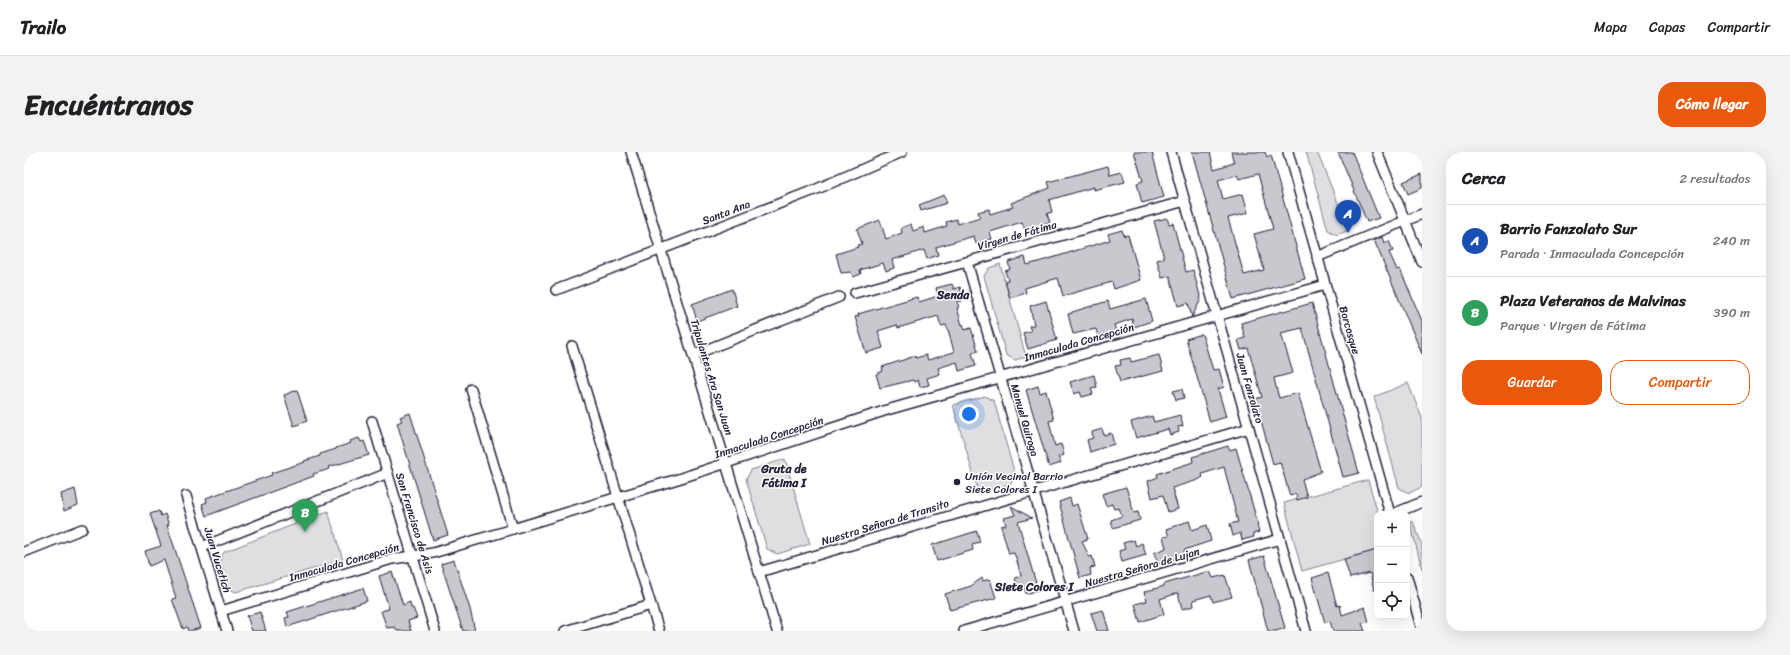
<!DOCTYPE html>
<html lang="es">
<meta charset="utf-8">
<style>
body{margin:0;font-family:Sriracha,sans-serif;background:#f2f2f2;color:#202124}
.controls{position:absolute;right:12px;bottom:12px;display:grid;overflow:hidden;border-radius:8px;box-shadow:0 4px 16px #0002}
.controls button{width:36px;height:36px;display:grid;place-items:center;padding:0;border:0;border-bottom:1px solid #e0e0e0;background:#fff;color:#202124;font:20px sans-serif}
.you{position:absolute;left:945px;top:262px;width:14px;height:14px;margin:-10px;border:3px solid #fff;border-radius:50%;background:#1a73e8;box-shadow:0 0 0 6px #1a73e833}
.badge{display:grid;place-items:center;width:26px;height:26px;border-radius:50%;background:#ea580c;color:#fff;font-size:13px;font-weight:700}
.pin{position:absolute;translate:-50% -33px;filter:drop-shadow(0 1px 2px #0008)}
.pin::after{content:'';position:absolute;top:21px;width:14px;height:12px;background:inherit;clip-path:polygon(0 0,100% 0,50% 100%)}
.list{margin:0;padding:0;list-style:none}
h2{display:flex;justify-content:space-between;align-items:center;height:52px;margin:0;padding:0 16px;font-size:17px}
h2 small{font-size:13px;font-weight:400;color:#757577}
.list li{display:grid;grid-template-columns:26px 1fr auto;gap:12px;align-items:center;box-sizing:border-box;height:72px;padding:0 16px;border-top:1px solid #e0e0e0}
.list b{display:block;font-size:15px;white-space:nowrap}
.list p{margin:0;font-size:13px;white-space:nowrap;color:#757577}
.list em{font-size:13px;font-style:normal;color:#757577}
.actions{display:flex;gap:8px;padding:12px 16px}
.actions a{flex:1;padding:9px 0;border:1px solid #ea580c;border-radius:16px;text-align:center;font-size:14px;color:#ea580c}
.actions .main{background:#ea580c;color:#fff}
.icon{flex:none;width:22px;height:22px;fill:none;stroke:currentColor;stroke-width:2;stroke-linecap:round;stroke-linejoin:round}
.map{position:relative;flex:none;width:1398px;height:479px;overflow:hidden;border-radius:16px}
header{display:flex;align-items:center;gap:24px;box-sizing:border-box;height:56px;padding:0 20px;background:#fff;border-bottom:1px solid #e0e0e0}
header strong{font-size:19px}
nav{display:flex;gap:22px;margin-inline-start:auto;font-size:14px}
.intro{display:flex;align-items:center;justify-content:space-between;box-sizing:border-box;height:96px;padding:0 24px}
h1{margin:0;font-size:28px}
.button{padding:10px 18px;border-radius:16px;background:#ea580c;color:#fff;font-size:14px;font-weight:700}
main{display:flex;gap:24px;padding:0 24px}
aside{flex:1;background:#fff;border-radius:16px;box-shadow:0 4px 16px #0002}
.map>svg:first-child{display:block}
.green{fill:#dfdfe2;stroke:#80808e}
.building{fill:#c8c8cf;stroke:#22223b;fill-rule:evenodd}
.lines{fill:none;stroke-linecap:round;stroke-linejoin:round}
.minor-casing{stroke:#22223b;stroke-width:12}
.minor{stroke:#fff;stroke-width:9}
.poi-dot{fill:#22223b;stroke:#fff;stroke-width:1.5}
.labels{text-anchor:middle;stroke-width:3;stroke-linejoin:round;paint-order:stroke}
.street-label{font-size:11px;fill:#22223b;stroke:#fff}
.poi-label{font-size:11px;fill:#22223b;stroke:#fff;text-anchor:start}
.neighbourhood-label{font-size:12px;font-weight:bold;fill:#22223b;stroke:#fff}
</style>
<header>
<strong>Trailo</strong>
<nav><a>Mapa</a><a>Capas</a><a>Compartir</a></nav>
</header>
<div class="intro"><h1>Encuéntranos</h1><a class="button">Cómo llegar</a></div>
<main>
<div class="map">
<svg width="1398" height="479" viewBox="0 0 1398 479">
<rect width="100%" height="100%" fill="#fff"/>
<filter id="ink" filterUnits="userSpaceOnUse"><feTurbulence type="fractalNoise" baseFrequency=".025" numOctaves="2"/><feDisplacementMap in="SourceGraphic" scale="8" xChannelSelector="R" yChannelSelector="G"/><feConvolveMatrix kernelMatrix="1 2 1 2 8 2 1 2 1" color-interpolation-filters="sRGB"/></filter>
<g filter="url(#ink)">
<g class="green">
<polygon points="1282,0 1293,0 1325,78 1313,83 1304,78"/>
<polygon points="976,112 1002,205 991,208 982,203 960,124 965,116"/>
<polygon points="1384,231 1398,266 1398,335 1385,341 1375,336 1350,245"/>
<polygon points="961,244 970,249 991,323 986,332 955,342 929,253"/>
<polygon points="761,307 786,392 753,402 743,397 722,327 727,318"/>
<polygon points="1344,328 1354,362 1353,398 1278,419 1260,351"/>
<polygon points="304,359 319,408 212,440 203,436 196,409 200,400"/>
<polygon points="1386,370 1389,370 1398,392 1398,417"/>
</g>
<g class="building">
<polygon points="1110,0 1128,0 1140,45 1118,51 1113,31 1119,29"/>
<path d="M1168,0H1186L1190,17L1210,11L1207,0H1241L1243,5L1247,3L1281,127L1209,147ZM1234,22L1249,77L1230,82L1240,118L1220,123L1204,66L1224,61L1219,42L1199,47L1194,28L1213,23L1215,27Z"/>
<polygon points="1314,0 1328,0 1355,66 1343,70"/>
<polygon points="1084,14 1086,23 1098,20 1101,30 1070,38 1070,35 1025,48 1028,60 1023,62 1026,70 1001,78 998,70 966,80 968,87 952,92 950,84 912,95 914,103 903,107 900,98 868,108 870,116 862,119 859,111 836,118 837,122 829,125 827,120 817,121 812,102 834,95 833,93 838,92 833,77 856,68 862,87 878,81 877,76 887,72 889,79 900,75 901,81 923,74 922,70 932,67 934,72 956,65 954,60 965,57 966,62 989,55 987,51 1026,36 1024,30"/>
<polygon points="1398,22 1398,36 1384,42 1379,30"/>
<polygon points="920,43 923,51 897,59 895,53"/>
<polygon points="1143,66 1145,72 1149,71 1162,120 1169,118 1177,147 1168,165 1164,151 1154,154 1146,124 1138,126 1133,108 1140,106 1130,69"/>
<polygon points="1098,78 1100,84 1104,83 1117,128 1090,137 1088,130 1039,144 1034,126 1001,136 1002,141 986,146 981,129 984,128 981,119 986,117 984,110 1001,105 1003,113 1028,106 1086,88 1084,82"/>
<polygon points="1358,85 1360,91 1365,89 1369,99 1365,100 1373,118 1376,117 1398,169 1398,202 1350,88"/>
<polygon points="928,132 930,137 936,135 938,143 937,144 938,149 933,150 935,155 933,156 938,173 939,172 941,178 947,176 954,199 948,201 952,214 935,219 933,210 914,216 916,222 903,226 905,233 896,235 894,228 890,230 889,228 856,236 852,222 859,219 858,215 891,204 892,206 902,203 904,208 930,200 925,181 922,173 917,174 914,164 874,176 873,173 854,179 859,196 842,201 831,165 835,164 834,162 893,145 895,150 914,144 912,136"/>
<polygon points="708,137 713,154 673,169 668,152"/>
<polygon points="1122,147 1128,169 1110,175 1108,167 1090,173 1092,179 1074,185 1072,177 1049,182 1044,162 1048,161 1048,160 1084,149 1086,157"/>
<polygon points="1022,149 1033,188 1004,197 999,181 1007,179 1005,174 1010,173 1006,154"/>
<polygon points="1288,151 1335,321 1319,325 1278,176 1257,181 1269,221 1250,226 1252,235 1255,246 1274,241 1297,320 1278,327 1283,345 1273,348 1272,342 1266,344 1256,310 1249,312 1231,247 1238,245 1227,206 1224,196 1217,198 1214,188 1221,186 1217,171"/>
<polygon points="1178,182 1189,218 1195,217 1200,235 1194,237 1202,265 1186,270 1162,187"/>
<polygon points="1135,203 1139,219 1096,230 1091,214 1097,213 1096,208 1106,206 1107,210"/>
<polygon points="1070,223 1073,235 1067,236 1069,242 1058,245 1056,240 1050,242 1046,230"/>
<polygon points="1014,234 1016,241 1022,239 1030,268 1025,269 1031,294 1037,292 1040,303 1034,305 1037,311 1025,315 1002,238"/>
<polygon points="1158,237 1160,246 1152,248 1149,239"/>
<polygon points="273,238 283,269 270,274 260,243"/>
<polygon points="386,261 424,383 409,388 373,271 378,269 376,265"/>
<polygon points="1156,263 1159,274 1154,275 1155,280 1146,283 1144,277 1112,286 1107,270 1128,264 1130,270"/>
<polygon points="1078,277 1080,283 1087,281 1090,292 1066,300 1063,288 1069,286 1068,280"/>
<polygon points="335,286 337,290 340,289 345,303 305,315 306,317 289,322 290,324 182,364 178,352 183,350 182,346 248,323 247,321 281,310 280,309 296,304 296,302 312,297 312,296 327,291 326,289"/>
<polygon points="1204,294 1206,298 1212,296 1234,372 1233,372 1235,380 1229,382 1230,385 1218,388 1216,381 1209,384 1206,372 1214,370 1200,315 1178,322 1179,325 1174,328 1148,336 1154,357 1144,360 1139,343 1128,346 1124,329 1134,325 1133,322 1169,310 1168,305"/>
<polygon points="1102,335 1110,361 1114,360 1116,368 1089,376 1087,368 1098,364 1095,356 1090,357 1088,352 1082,354 1078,342"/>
<polygon points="51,337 54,353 40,359 37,342"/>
<polygon points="1046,346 1048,354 1053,352 1064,387 1058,389 1065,405 1068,404 1071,415 1066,416 1067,423 1056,426 1035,350"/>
<polygon points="987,354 1008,366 994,370 1014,438 1002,442 1000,435 995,437 991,426 997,424 993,409 990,401 985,402 977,374 982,373 980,366 991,363"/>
<polygon points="135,359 137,364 141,362 145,373 143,373 177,476 166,479 164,479 163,475 159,477 148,447 152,446 140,408 125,414 121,399 137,394 126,362"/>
<polygon points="1165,369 1168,378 1183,373 1187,389 1160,398 1161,404 1134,412 1130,401 1142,396 1139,385 1145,384 1142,377"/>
<polygon points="953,379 956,390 948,392 949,398 913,409 908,393"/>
<polygon points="1110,388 1112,394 1118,391 1122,403 1098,410 1095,399 1101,397 1099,391"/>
<polygon points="1353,398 1353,438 1350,438 1346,421 1326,426 1320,407"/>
<polygon points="1240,404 1261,476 1252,479 1244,479 1225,408"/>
<polygon points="430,408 446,457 451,479 439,479 417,412"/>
<polygon points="1186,419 1189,426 1201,423 1208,445 1189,450 1187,443 1169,448 1170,454 1158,457 1154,441 1136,447 1140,462 1116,470 1111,452 1123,449 1120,440 1140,434 1140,432"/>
<polygon points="368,420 379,453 386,450 387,456 389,456 393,466 384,469 387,479 373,479 371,475 363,476 357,459 365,457 355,424"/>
<polygon points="1304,421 1313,454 1316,453 1318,463 1341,455 1345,470 1338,471 1341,479 1309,479 1306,469 1301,471 1288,426"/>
<polygon points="958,426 959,429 966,427 972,446 926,458 921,442 947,434"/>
<polygon points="339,436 343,449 263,475 261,466 265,465 263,460"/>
<polygon points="1079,458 1085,479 1073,479 1067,461"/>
<polygon points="236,460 242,479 228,479 223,464"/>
</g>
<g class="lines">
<g class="minor-casing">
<g id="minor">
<polyline points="607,0 753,479"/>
<polyline points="1147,0 1282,479"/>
<polyline points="1264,0 1366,362"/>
<polyline points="1353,0 1398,110"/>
<polyline points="1293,105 1398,62"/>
<polyline points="943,110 1050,479"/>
<polyline points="532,138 793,37 878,0"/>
<polyline points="831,141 1161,49"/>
<polyline points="548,194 635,479"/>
<polyline points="669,203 815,145"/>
<polyline points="447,237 489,377"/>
<polyline points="348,269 411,479"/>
<polyline points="162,344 203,479"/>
<polyline points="1369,362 1398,350"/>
<polyline points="178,395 364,321"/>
<polyline points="0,400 58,377"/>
<polyline points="735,420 1225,276"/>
<polyline points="1383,425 1398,478"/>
<polyline points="197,459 368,407 409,401 657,326 863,258 1301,133"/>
<polyline points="541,479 627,453"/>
<polyline points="940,479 1256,387"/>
</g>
</g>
<use href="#minor" class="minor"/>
</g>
</g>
<circle class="poi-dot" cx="933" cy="330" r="4"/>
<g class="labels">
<g class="street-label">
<text transform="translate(702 60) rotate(-21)" y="4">Santa Ana</text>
<text transform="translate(993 83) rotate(-16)" y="4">Virgen de Fátima</text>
<text transform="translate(1326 178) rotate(74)" y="4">Borcosque</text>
<text transform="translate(1055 190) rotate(-16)" y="4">Inmaculada Concepción</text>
<text transform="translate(688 225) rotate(73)" y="4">Tripulantes Ara San Juan</text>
<text transform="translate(1226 236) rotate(74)" y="4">Juan Fanzolato</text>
<text transform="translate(1001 268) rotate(74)" y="4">Manuel Quiroga</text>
<text transform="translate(745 285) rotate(-18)" y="4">Inmaculada Concepción</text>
<text transform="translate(861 370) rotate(-17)" y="4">Nuestra Señora de Transito</text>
<text transform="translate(391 371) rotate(73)" y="4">San Francisco de Asis</text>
<text transform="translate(194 408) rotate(73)" y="4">Juan Vucetich</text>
<text transform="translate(320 410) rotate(-16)" y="4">Inmaculada Concepción</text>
<text transform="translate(1118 415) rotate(-16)" y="4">Nuestra Señora de Lujan</text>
</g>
<g class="poi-label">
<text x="941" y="328">Unión Vecinal Barrio<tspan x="941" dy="13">Siete Colores I</tspan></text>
</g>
<g class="neighbourhood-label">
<text x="929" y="147">Senda</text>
<text x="760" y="321">Gruta de<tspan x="760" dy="14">Fátima I</tspan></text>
<text x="1010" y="439">Siete Colores I</text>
</g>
</g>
</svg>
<div class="controls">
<button>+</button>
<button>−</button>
<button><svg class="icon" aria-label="locate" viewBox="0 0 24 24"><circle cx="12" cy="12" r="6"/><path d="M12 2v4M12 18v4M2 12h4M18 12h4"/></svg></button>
</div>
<div class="you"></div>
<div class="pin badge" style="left:1324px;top:81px;background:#1a4fb4">A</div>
<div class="pin badge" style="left:281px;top:380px;background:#2e9e5b">B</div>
</div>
<aside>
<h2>Cerca<small>2 resultados</small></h2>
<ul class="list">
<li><span class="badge" style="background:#1a4fb4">A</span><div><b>Barrio Fanzolato Sur</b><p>Parada · Inmaculada Concepción</p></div><em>240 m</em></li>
<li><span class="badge" style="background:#2e9e5b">B</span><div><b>Plaza Veteranos de Malvinas</b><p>Parque · Virgen de Fátima</p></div><em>390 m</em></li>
</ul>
<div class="actions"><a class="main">Guardar</a><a>Compartir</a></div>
</aside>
</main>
